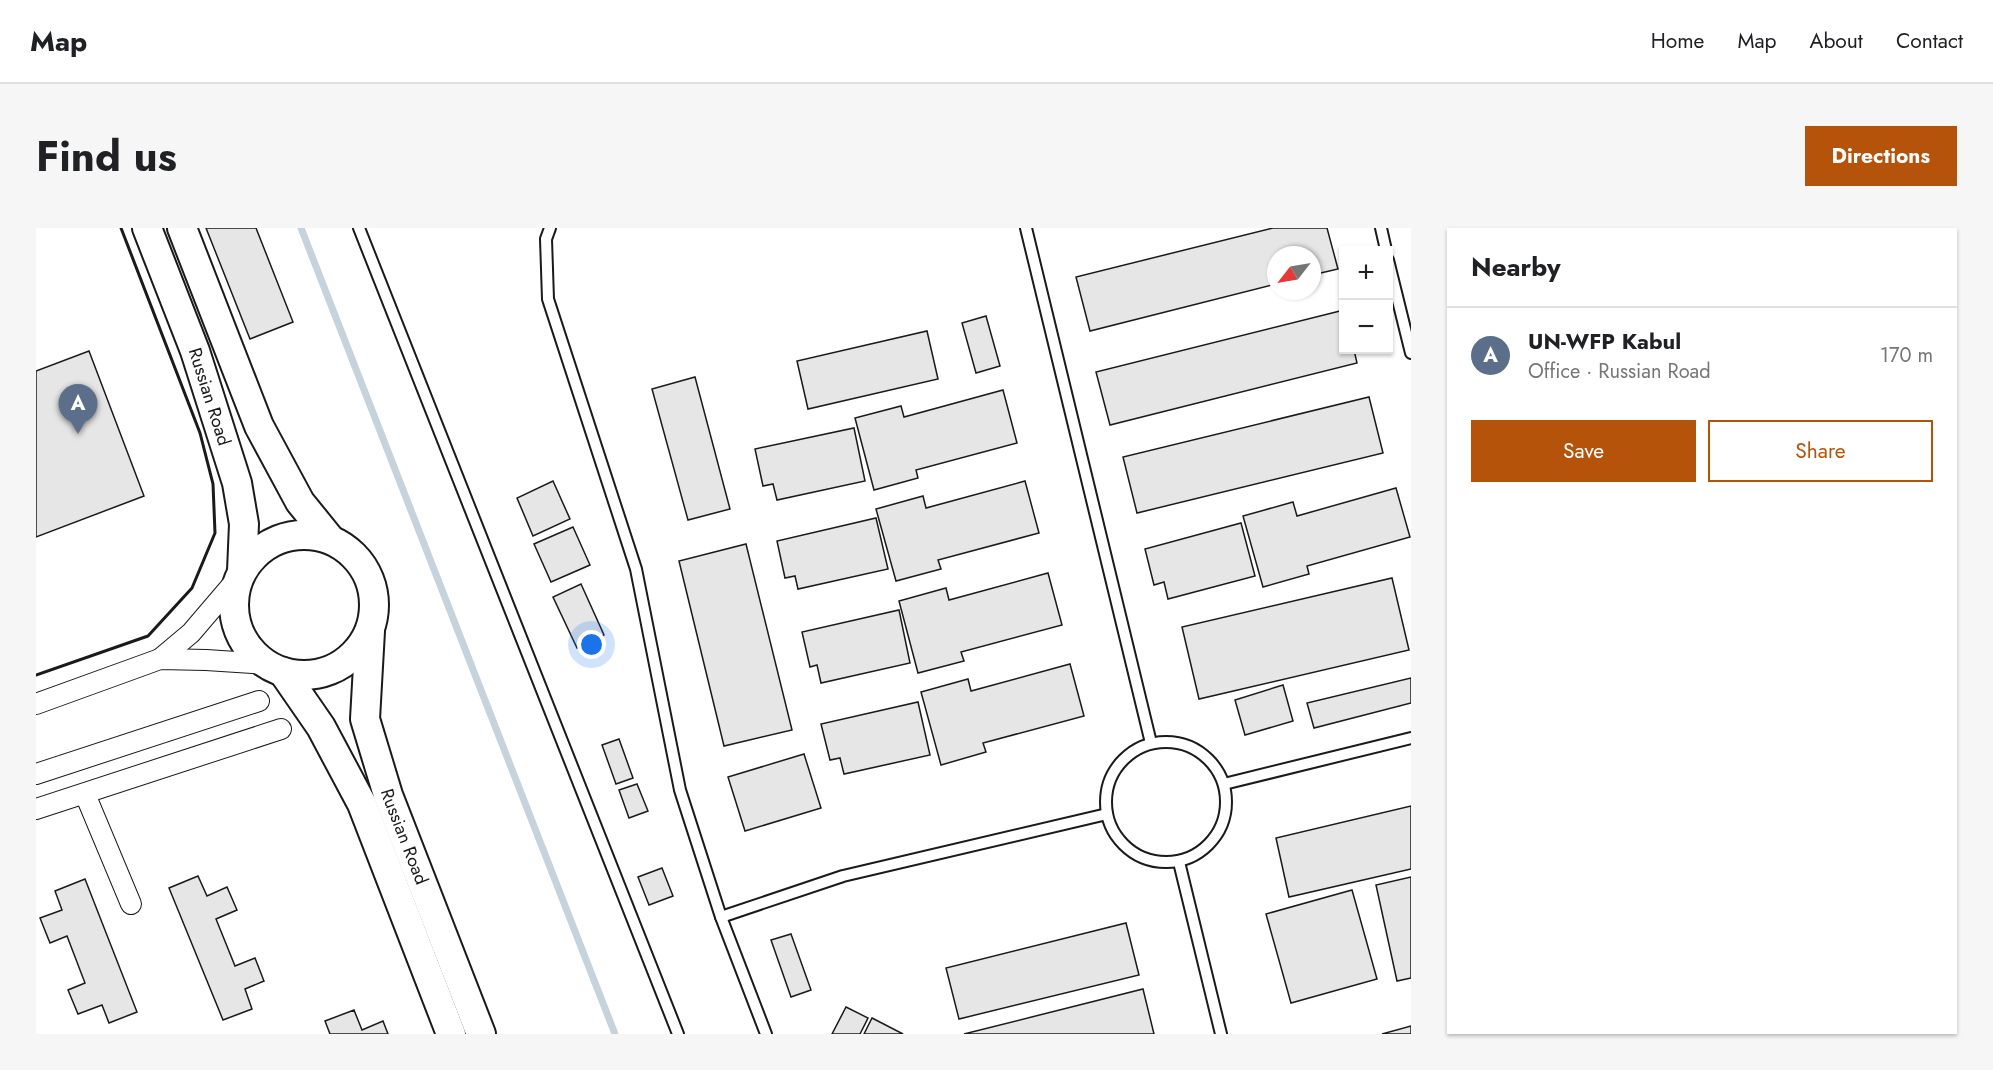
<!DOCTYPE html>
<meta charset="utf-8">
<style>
body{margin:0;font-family:Jost,sans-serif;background:#f6f6f6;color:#202124}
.controls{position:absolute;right:18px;top:18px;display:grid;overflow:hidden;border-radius:0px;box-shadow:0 2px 4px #0004}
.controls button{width:54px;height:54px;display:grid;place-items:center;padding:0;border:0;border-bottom:2px solid #e0e0e0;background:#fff;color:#202124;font:30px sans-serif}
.compass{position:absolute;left:1231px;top:18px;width:54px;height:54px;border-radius:50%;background:#fff;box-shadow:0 2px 4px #0004;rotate:239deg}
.you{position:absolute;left:556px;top:417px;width:21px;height:21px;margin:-15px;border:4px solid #fff;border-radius:50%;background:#1a73e8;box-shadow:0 0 0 9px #1a73e833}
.badge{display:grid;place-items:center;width:39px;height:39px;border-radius:50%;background:#b45309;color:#fff;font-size:20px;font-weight:700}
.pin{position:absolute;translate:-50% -50px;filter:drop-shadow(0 2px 3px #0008)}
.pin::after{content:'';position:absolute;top:32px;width:21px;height:18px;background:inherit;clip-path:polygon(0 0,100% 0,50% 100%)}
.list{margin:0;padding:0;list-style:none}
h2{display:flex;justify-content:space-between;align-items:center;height:78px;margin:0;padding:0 24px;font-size:26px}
h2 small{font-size:20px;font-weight:400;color:#757577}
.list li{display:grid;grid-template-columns:39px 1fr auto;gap:18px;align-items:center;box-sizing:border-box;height:96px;padding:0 24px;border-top:2px solid #e0e0e0}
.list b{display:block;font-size:22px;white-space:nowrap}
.list p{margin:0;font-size:20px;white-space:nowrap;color:#757577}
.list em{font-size:20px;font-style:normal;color:#757577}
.actions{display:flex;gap:12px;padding:18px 24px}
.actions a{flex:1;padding:14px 0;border:2px solid #b45309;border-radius:0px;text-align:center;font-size:21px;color:#b45309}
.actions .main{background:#b45309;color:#fff}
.map{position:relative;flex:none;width:1375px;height:806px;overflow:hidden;border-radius:0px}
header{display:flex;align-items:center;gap:36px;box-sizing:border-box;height:84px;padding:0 30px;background:#fff;border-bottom:2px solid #e0e0e0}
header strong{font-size:28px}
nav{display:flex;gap:33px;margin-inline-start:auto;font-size:21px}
.intro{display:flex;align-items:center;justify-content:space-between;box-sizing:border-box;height:144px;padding:0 36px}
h1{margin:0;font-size:42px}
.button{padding:15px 27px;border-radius:0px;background:#b45309;color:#fff;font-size:21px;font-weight:700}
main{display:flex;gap:36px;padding:0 36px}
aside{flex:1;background:#fff;border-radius:0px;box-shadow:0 2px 4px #0004}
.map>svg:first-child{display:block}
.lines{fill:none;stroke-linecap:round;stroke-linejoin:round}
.stream{stroke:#c6d2dc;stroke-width:7}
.building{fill:#e6e6e6;stroke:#1a1a1a;stroke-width:1.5}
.service-casing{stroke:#1a1a1a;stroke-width:14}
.minor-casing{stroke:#1a1a1a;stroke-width:22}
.secondary-casing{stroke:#1a1a1a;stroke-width:32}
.service{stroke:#fff;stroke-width:10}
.minor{stroke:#fff;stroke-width:20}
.secondary{stroke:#fff;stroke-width:28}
.wall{stroke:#1a1a1a;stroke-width:3}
.labels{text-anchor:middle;stroke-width:4.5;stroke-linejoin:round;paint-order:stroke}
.street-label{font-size:18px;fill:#1a1a1a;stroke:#fff}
</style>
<header>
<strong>Map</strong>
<nav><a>Home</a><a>Map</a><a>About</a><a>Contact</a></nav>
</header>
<div class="intro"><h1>Find us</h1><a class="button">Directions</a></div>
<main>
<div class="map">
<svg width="1375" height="806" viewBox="0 0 1375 806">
<rect width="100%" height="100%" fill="#fff"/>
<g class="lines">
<polyline class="stream" points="265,0 579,806"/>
</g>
<g class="building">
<polygon points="170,0 220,0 257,94 214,111"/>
<polygon points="1237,0 1291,0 1302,41 1276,47 1276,27 1240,27 1240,56 1054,103 1040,49"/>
<polygon points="1308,82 1308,122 1318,122 1321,135 1074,197 1060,144"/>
<polygon points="950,88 964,138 940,145 926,95"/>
<polygon points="891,103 902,151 772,181 761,133"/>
<polygon points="53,123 108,268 0,309 0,143"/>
<polygon points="659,149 694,281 652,292 616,161"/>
<polygon points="967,162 981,215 880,242 882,250 838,262 819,190 865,178 868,189"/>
<polygon points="1333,169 1347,225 1101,285 1087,229"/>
<polygon points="818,200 829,253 741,272 737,256 727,258 719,221"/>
<polygon points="517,253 534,291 497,308 481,270"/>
<polygon points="989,253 1003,305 902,332 905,341 860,353 840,281 887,268 890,280"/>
<polygon points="1360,260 1374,309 1271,338 1273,346 1227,359 1207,288 1257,274 1261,288"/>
<polygon points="840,290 852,341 762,361 759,348 749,350 741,313"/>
<polygon points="1205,295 1219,348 1132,371 1128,354 1118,357 1109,321"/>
<polygon points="537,299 554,337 515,354 498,316"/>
<polygon points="710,316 756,502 688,518 643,333"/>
<polygon points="1012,345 1026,397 925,424 928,433 882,445 863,373 910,360 913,372"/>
<polygon points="1356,350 1373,422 1163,471 1146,399"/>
<polygon points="545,356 568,407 541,420 517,369"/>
<polygon points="863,382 874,435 785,455 781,437 774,439 766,404"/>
<polygon points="1034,436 1048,488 947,515 950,524 905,537 885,464 932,451 935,463"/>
<polygon points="1375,450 1375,475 1278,500 1271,475"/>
<polygon points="1247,457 1257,493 1209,507 1199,472"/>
<polygon points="882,474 894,527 808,546 804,530 794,532 785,496"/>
<polygon points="583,511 597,550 580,556 566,517"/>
<polygon points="768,526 785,580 709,603 692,549"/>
<polygon points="601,556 612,583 593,590 583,562"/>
<polygon points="1375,578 1375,641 1253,669 1240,610"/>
<polygon points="626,640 637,668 613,677 602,649"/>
<polygon points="162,648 171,668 191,659 201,682 180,691 199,738 219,730 228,753 209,761 216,781 187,792 133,660"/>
<polygon points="1375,649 1375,750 1361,753 1340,657"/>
<polygon points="49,651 101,784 73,795 66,777 42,786 32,762 49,755 31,708 14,715 4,690 26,682 19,663"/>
<polygon points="1316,662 1341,751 1255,775 1230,686"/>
<polygon points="1090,695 1103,747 923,791 910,740"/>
<polygon points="755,706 775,762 755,769 735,712"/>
<polygon points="1107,761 1118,806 928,806"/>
<polygon points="810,779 832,790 824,806 796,806"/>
<polygon points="318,782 326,802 347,793 352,806 294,806 289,793"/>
<polygon points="836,790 867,806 828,806"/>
<polygon points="1375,798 1375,806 1346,806"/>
</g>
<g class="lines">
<g class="service-casing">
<g id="service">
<polyline points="323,0 642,806"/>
<polyline points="514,0 510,11 512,71 600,341 644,562 685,689 730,806"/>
<polyline points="990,0 1115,515"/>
<polyline points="1345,0 1350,22"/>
<polyline points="1352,32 1375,125"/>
<circle cx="1130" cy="574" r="60"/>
<polyline points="1188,556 1375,510"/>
<polyline points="1143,634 1185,806"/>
<polyline points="685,689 807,648 1071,586"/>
</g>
</g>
<g class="minor-casing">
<g id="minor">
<polyline points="124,431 155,405 202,350"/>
<polyline points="0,476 124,431 170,432 230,436"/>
<polyline points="0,546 223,473"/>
<polyline points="49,566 95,676"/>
<polyline points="0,581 245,501"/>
</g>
</g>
<g class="secondary-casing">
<g id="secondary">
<path id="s1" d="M111,0L159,123L201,255L208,296L206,343"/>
<polyline points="146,0 223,198 264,274 294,311"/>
<circle cx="268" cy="377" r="70"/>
<path id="s2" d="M334,403L329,491L352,567L445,806"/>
<polyline points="247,444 285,499 326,576 415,806"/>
</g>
</g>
<use href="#service" class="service"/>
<use href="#minor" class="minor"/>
<use href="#secondary" class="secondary"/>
<polyline class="wall" points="0,447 112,408 156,360 179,305 177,256 164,205 85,0"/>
</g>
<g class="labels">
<g class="street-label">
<text dy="6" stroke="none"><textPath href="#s1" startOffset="180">Russian Road</textPath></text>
<text dy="6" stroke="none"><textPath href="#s2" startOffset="212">Russian Road</textPath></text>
</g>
</g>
</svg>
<div class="controls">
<button>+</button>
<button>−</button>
</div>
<svg class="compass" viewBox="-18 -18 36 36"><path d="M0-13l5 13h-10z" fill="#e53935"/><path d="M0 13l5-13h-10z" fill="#757577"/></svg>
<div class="you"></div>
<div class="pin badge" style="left:42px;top:206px;background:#5c6f8a">A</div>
</div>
<aside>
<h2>Nearby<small></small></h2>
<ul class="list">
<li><span class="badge" style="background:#5c6f8a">A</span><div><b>UN-WFP Kabul</b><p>Office · Russian Road</p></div><em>170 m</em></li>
</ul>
<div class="actions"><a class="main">Save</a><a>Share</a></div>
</aside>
</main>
